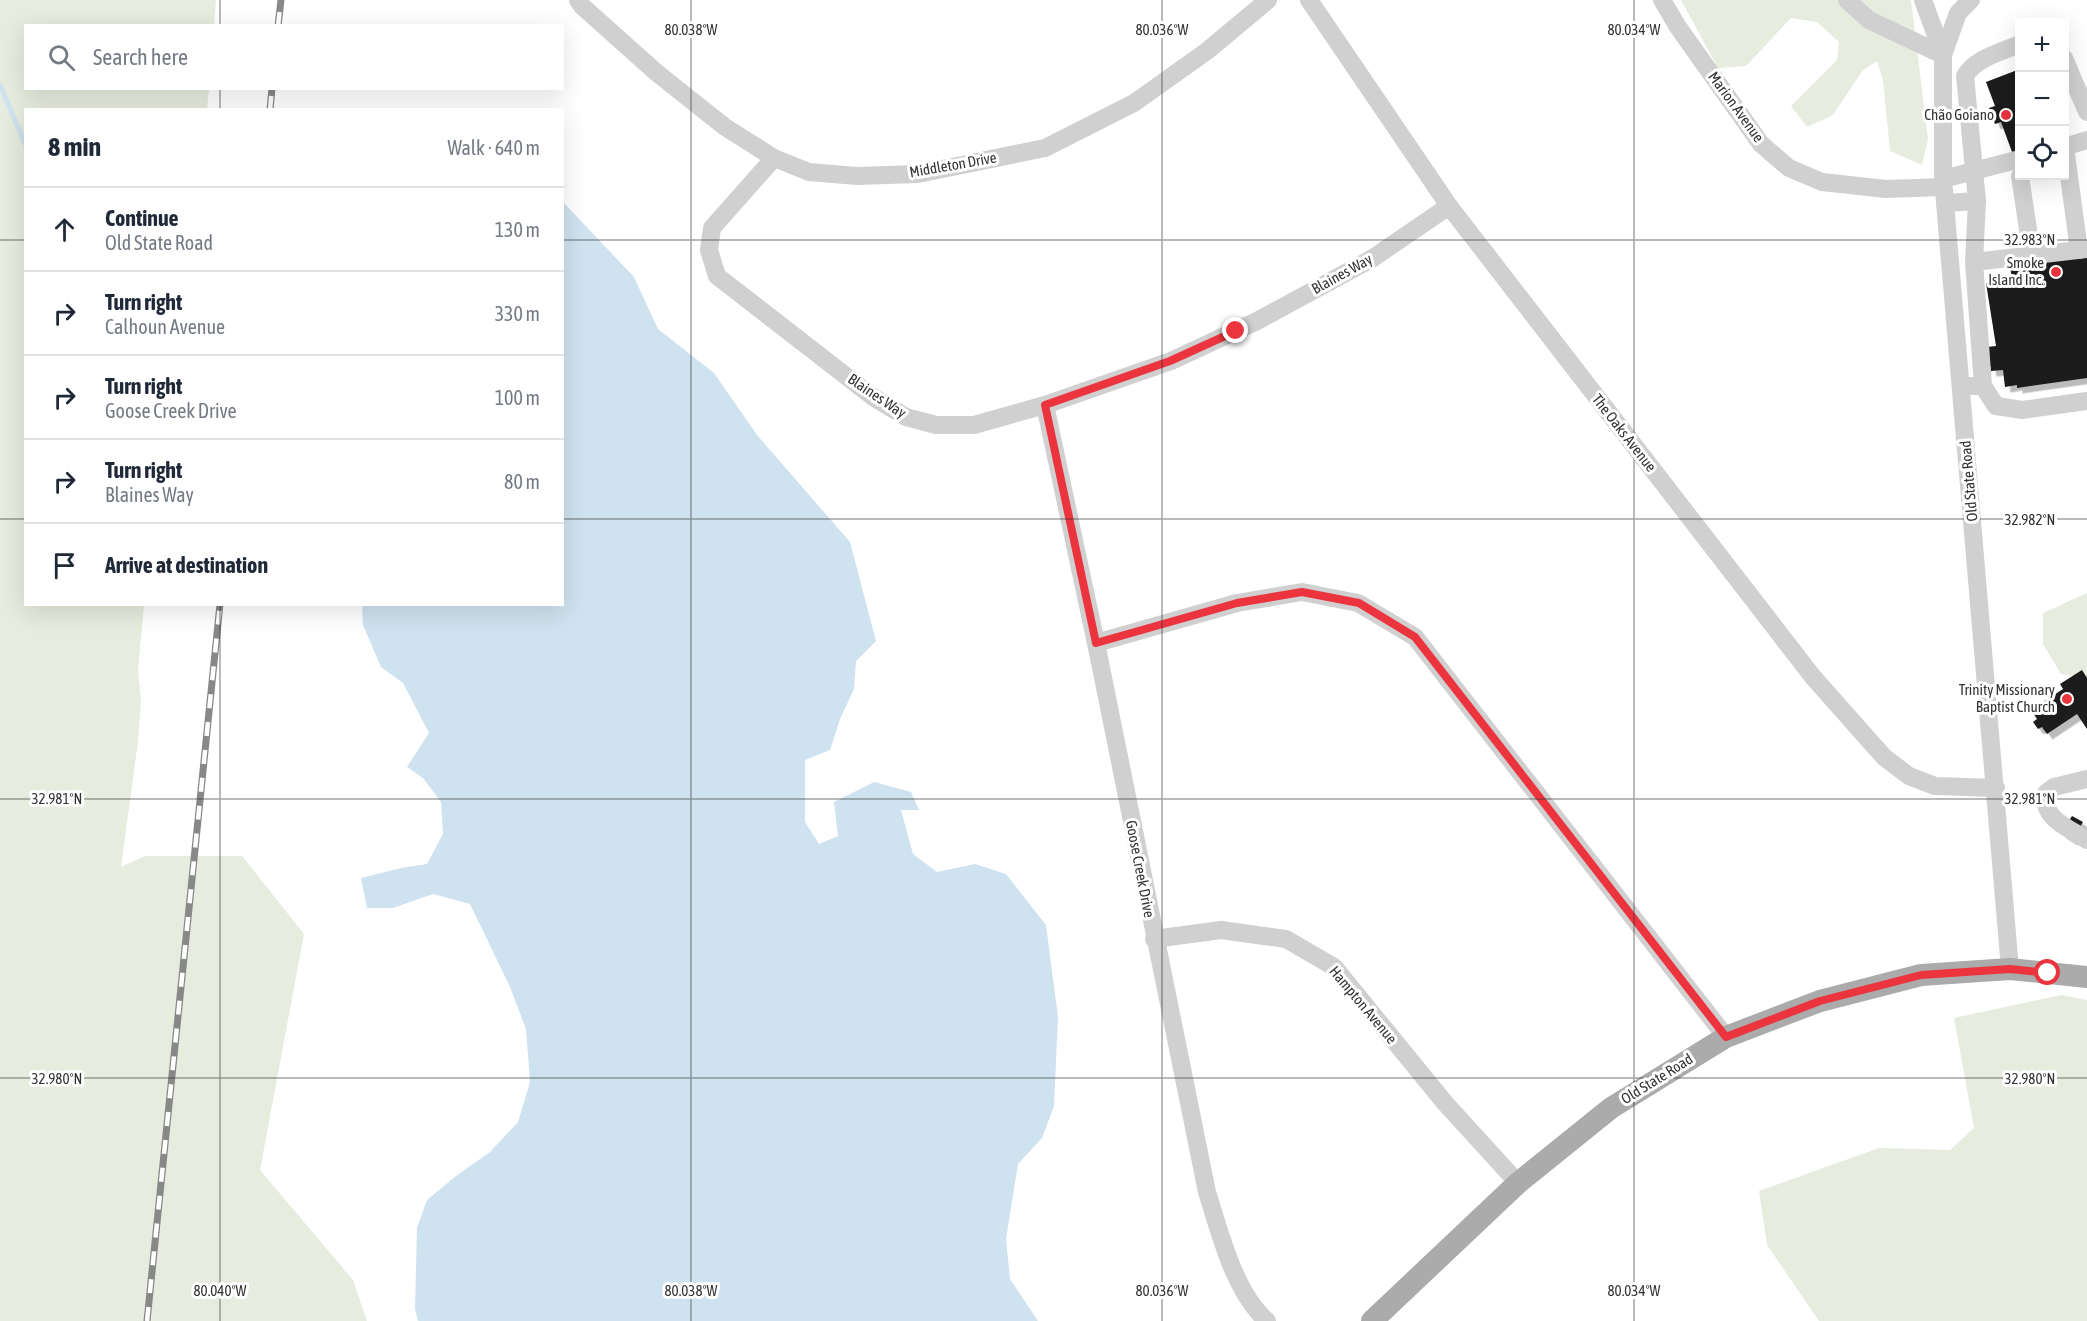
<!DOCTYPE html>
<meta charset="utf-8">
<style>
body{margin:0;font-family:"Asap Condensed",sans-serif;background:#f2f2f3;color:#1f2937}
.controls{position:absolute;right:18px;top:18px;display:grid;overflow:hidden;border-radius:0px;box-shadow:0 6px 24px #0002}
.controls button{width:54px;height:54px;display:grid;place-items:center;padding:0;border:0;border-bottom:2px solid #e0e1e3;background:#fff;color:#1f2937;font:30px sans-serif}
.stop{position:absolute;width:18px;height:18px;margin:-14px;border:4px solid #eb343e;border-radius:50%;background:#fff}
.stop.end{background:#eb343e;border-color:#fff;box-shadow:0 2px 6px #0008}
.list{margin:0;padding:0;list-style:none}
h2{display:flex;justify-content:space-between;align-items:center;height:78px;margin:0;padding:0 24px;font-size:26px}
h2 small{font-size:20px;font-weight:400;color:#747a83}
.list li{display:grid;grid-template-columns:39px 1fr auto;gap:18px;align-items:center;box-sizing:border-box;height:84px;padding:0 24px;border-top:2px solid #e0e1e3}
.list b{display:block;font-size:22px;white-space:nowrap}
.list p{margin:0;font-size:20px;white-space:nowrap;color:#747a83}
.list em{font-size:20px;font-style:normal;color:#747a83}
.icon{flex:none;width:33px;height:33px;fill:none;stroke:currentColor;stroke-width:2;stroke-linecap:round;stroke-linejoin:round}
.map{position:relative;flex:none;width:2087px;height:1321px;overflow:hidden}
.search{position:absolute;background:#fff;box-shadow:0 6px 24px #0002;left:24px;top:24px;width:540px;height:66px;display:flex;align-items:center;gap:15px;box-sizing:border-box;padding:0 21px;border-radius:0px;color:#747a83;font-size:22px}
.panel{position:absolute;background:#fff;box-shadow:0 6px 24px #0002;left:24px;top:108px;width:540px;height:498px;border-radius:0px}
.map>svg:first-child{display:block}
.green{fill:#e6ecde}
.water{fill:#cee2ef}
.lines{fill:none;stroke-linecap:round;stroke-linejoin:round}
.stream{stroke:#cee2ef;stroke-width:5}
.building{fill:#1a1a1a;filter:url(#shadow)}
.minor{stroke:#d0d0d0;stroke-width:18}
.major{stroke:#ababab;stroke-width:22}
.rail-casing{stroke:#888;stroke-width:7}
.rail{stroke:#fff;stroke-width:4.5;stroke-dasharray:14;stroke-linecap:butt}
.route{stroke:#eb343e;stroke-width:8}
.ticks{fill:none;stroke:#333;stroke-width:1.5;stroke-opacity:0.45}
.poi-dot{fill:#eb343e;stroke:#fff;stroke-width:2}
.labels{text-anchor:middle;stroke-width:6;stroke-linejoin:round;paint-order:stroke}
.street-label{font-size:15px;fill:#333;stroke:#fff}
.poi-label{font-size:15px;fill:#333;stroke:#fff;text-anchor:end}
.ticks-label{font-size:15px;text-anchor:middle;fill:#333;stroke:#fff;stroke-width:6;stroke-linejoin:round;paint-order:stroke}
</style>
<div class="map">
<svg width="2087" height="1321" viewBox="0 0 2087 1321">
<defs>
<filter id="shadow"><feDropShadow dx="5.5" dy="5.5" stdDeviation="0" flood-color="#0004"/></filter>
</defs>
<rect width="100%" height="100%" fill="#fff"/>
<g class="green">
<polygon points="0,0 216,0 214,25 26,26 26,88 209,89 207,109 26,110 26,604 144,605 138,670 141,701 138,741 121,867 145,856 242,856 304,934 260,1170 353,1280 367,1321 0,1321"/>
<polygon points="1681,0 1911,0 1928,139 1922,165 1890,151 1883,80 1877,61 1863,70 1833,115 1807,127 1791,106 1837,60 1839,42 1817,22 1791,18 1746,66 1718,68"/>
<polygon points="2087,593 2087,678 2061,674 2043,644 2043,613"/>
<polygon points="2061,995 2087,1000 2087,1321 1819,1321 1767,1245 1759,1191 1879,1148 1950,1150 1974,1128 1954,1018"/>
</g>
<polygon class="water" points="563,202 634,277 658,329 714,373 757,435 850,542 876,641 856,661 854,689 840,719 830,750 805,760 805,822 819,844 838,836 834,802 874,782 911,792 919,810 901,810 913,854 937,872 975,864 1006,874 1046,925 1058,1017 1054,1106 1042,1138 1018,1164 1006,1239 1010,1279 1038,1321 418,1321 415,1309 417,1228 427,1200 456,1176 490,1152 518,1122 530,1082 526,1029 510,987 470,904 433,894 393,908 367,908 361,878 401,868 427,864 443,834 441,802 423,778 407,767 429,733 403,683 381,667 363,625 362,605 562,604"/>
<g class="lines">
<polyline class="stream" points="0,85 26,146"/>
</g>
<g class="building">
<polygon points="2020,69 2020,158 2015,160 2001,122 1995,124 1989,108 1995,106 1986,82"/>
<polygon points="2087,254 2087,378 2017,388 2017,385 2005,387 2003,370 1991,371 1987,347 1996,346 1986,283 2012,279 2010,266"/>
<polygon points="2082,670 2087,678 2087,729 2077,714 2047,734 2042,727 2038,729 2033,722 2037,719 2031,710 2063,689 2060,684"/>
<polygon points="2072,816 2083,822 2072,840 2061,833"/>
</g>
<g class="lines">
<g class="minor">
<polyline points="578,0 582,6 657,73 725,127 774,158 809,172 857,176 918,174 1045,148 1134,103 1207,51 1268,0"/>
<polyline points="1309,0 1449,206 1813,677 1884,757 1909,776 1935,786 1996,788"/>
<polyline points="1662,0 1678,27 1761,144 1789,168 1822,182 1886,189 1943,187"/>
<polyline points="1847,0 1869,20 1943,55"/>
<polyline points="1923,0 1943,55"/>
<polyline points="1971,0 1958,13 1943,55 1943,179 2010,969"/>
<polyline points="2064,58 2087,112"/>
<polyline points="2064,147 2087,140"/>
<polyline points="2065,147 2079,250"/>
<polyline points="774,158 712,228 709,250 717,276 873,397 906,417 936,425 974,425 1045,405 1171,361 1257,321 1373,258 1449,206"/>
<polyline points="2020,176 2032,256"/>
<polyline points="1943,179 2020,159"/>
<polyline points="1977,201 1974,262 2087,249"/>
<path d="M1945,203L1977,201L1965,76C1976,58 2001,52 2020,44"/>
<polyline points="1974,262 1983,386"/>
<polyline points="1961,386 1983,386 1996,406 2022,410 2087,401"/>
<path d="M1045,405L1096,643L1207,1192C1220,1233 1234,1292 1267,1321"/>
<polyline points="1096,643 1237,603 1302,592 1358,603 1415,637 1726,1037"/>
<path d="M2087,779L2054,787L2046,793C2041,819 2069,828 2087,840"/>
<polyline points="1154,939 1221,930 1286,939 1334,967 1445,1103 1518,1183"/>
</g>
<polyline class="major" points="1372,1321 1518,1183 1611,1108 1726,1037 1820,1001 1921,975 2010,969 2087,977"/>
<g class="rail-casing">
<g id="rail">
<polyline points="278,26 281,0"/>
<polyline points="270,110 272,88"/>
<polyline points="147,1321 220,604"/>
</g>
</g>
<use href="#rail" class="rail"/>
</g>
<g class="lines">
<polyline class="route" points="1236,331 1170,361 1045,405 1096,643 1237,603 1302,592 1359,603 1415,637 1726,1037 1820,1001 1921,975 2010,969 2048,973"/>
</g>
<path class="ticks" d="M220,0V26M691,0V1321M1162,0V1321M1634,0V1321M220,88V110M0,240H26M562,240H2087M0,519H26M562,519H2087M220,604V1321M0,799H2087M0,1078H2087"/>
<g class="poi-dot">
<circle cx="2006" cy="115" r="6"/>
<circle cx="2056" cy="272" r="6"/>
<circle cx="2067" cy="699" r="6"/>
</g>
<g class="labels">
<g class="street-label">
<text transform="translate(1736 107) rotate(54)" y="5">Marion Avenue</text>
<text transform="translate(953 165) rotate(-10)" y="5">Middleton Drive</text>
<text transform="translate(1342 274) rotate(-29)" y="5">Blaines Way</text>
<text transform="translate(877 396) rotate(34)" y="5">Blaines Way</text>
<text transform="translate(1624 433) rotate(52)" y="5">The Oaks Avenue</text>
<text transform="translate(1969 481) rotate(-95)" y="5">Old State Road</text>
<text transform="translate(1140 869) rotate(79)" y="5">Goose Creek Drive</text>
<text transform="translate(1363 1005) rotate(50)" y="5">Hampton Avenue</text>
<text transform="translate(1657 1079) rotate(-32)" y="5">Old State Road</text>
</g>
<g class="poi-label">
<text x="1994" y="120">Chão Goiano</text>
<text x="2044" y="268">Smoke<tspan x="2044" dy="17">Island Inc.</tspan></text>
<text x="2055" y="695">Trinity Missionary<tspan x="2055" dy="17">Baptist Church</tspan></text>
</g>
</g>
<g class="ticks-label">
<text x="691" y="35">80.038°W</text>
<text x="1162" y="35">80.036°W</text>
<text x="1634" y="35">80.034°W</text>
<text x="2030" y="245">32.983°N</text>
<text x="2030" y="525">32.982°N</text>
<text x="57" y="804">32.981°N</text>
<text x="2030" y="804">32.981°N</text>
<text x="57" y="1084">32.980°N</text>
<text x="2030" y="1084">32.980°N</text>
<text x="220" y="1296">80.040°W</text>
<text x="691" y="1296">80.038°W</text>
<text x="1162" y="1296">80.036°W</text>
<text x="1634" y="1296">80.034°W</text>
</g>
</svg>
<div class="controls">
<button>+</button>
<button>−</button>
<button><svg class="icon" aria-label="locate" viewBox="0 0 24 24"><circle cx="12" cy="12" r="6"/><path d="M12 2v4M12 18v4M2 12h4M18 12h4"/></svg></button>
</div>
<div class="stop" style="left:2048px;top:973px"></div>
<div class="stop end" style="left:1236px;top:331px"></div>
<div class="search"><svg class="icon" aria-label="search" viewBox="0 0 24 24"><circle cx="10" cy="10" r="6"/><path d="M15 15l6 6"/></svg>Search here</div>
<section class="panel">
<h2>8 min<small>Walk · 640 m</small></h2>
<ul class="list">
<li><svg class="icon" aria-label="ahead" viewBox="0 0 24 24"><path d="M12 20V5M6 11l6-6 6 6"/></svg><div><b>Continue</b><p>Old State Road</p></div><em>130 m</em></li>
<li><svg class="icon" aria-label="right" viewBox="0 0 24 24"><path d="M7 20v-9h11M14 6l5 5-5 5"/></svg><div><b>Turn right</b><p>Calhoun Avenue</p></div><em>330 m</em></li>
<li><svg class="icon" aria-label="right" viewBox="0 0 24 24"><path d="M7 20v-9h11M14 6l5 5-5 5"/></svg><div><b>Turn right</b><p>Goose Creek Drive</p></div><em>100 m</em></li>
<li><svg class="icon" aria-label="right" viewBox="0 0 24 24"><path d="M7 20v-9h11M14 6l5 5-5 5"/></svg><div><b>Turn right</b><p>Blaines Way</p></div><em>80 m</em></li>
<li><svg class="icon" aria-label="arrive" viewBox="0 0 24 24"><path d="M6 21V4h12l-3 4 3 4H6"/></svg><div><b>Arrive at destination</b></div></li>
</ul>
</section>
</div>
